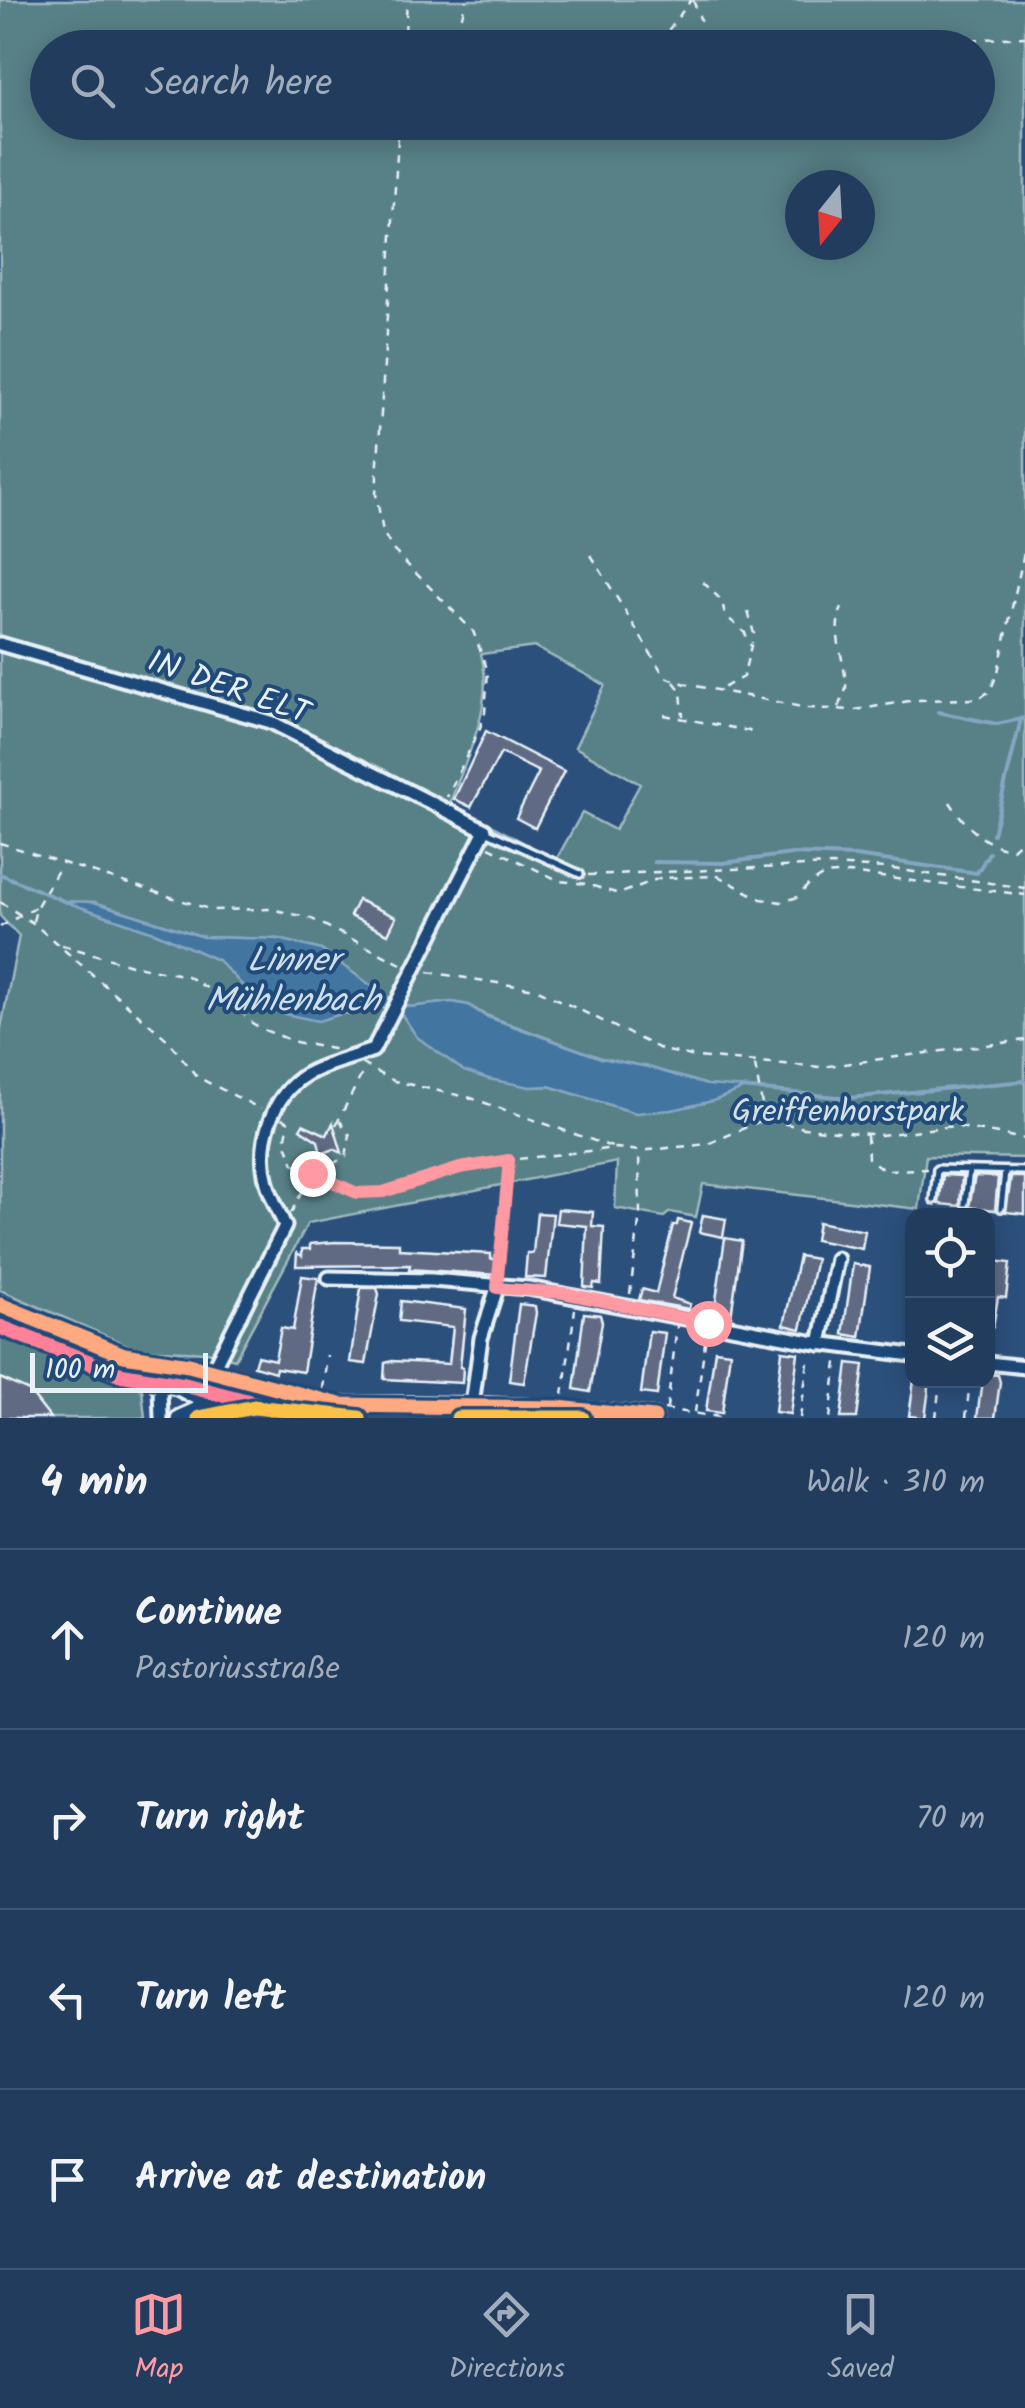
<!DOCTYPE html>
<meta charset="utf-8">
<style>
body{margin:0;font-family:Kalam,sans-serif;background:#294363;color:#f1f3f6}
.controls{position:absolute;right:30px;bottom:30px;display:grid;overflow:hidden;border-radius:20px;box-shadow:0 5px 25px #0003}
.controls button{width:90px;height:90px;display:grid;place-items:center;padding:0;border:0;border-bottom:2px solid #3e5672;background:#213c5d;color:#f1f3f6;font:50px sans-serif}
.compass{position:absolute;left:785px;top:170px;width:90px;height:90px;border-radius:50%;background:#213c5d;box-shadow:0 5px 25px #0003;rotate:198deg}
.scale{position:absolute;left:30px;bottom:25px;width:178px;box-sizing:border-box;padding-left:10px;border:5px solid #e8f1f8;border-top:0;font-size:28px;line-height:35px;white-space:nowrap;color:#e8f1f8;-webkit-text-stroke:8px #1f4a7a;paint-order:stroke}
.stop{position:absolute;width:30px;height:30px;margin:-22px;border:8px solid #ff9aa2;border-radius:50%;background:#fff}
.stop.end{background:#ff9aa2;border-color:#fff;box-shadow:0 2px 10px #0008}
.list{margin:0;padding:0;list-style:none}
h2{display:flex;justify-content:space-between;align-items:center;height:130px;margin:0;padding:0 40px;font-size:42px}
h2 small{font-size:32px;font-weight:400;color:#a2adbc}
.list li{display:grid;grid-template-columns:65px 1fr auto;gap:30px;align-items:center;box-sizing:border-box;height:180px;padding:0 40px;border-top:2px solid #3e5672}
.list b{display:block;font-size:38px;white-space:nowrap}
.list p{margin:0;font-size:32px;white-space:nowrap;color:#a2adbc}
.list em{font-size:32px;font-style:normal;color:#a2adbc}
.icon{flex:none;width:55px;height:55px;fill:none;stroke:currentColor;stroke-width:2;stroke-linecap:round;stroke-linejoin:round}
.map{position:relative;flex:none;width:1025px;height:1418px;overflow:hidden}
.search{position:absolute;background:#213c5d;box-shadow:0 5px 25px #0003;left:30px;right:30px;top:30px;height:110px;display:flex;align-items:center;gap:25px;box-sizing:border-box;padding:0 35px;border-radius:55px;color:#a2adbc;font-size:38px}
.sheet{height:850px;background:#213c5d}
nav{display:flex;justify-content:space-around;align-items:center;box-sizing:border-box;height:140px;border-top:2px solid #3e5672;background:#213c5d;font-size:28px;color:#a2adbc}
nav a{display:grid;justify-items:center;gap:5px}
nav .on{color:#ff9aa2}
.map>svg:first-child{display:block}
.green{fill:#598187;stroke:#a0b9c0;stroke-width:2.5;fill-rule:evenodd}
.water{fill:#43749f;stroke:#85a6c3;stroke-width:2.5}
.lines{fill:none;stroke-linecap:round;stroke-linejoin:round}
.stream{stroke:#85a6c3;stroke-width:4}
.building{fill:#616a83;stroke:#e8f1f8;stroke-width:2.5}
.service-casing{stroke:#e8f1f8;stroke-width:12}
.minor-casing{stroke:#e8f1f8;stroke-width:19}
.tertiary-casing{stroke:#e8f1f8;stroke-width:21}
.secondary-casing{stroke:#e8f1f8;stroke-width:22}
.path{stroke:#e8f1f8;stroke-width:2.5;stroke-dasharray:8 8;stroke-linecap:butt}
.service{stroke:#1f4a7a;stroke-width:5}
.minor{stroke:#1f4a7a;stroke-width:11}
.tertiary{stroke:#1f4a7a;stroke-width:14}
.secondary{stroke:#1f4a7a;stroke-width:15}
.bus-1-casing{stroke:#1f4a7a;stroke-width:22}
.bus-2-casing{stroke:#1f4a7a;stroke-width:22}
.bus-1{stroke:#ffa980;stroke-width:15}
.bus-2{stroke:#ff8098;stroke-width:15}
.tram-1-casing{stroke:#1f4a7a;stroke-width:22}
.tram-1{stroke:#fbc046;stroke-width:15}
.route{stroke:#ff9aa2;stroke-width:12}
.labels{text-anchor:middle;stroke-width:8;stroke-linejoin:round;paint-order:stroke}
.street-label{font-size:32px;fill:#e8f1f8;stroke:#1f4a7a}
.park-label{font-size:32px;fill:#d3e0e7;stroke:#1f4a7a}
.water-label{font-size:35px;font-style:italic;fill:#cfdeeb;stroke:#1f4a7a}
</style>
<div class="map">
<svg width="1025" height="1418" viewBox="0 0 1025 1418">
<rect width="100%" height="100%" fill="#2c507c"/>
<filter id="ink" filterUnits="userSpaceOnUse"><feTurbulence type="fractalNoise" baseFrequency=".01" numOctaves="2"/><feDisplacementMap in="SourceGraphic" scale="20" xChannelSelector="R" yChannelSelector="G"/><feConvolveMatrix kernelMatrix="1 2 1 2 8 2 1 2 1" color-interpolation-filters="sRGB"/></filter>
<g filter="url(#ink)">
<g class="green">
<path d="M0,0H1025V1158L926,1156L919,1209L703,1184L696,1217L670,1212L664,1217L615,1208L617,1162L308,1223L235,1359L207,1352L136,1349L0,1290V1033L19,936L0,916ZM48,48H978V122H48ZM800,185H860V245H800ZM535,647L605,685L575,747L640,784L615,830L582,813L556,860L450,803C467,756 495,705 481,654ZM67,902H94L204,937L279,939L321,950L387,997L410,1007L452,1002L468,1005L485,1015L601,1058L648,1067L707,1085L742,1089L636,1113L549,1086L530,1087L417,1037L403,1016L380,1006H368L349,1014L253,996L218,960L157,933Z"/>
<path d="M0,1317C52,1335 100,1355 142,1390L145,1418H50L29,1391L0,1378Z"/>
</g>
<polygon class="water" points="63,901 94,902 203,937 279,939 321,950 387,997 410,1007 452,1002 468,1005 485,1016 601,1058 648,1067 707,1085 745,1088 713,1101 672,1110 636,1113 549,1086 530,1087 489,1079 464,1071 417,1037 403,1016 380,1006 368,1006 318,1021 280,1013 253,996 218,960 157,933"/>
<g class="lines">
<g class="stream">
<polyline points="938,712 997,724 1025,718"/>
<polyline points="993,834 1021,719"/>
<polyline points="654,862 723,863 792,854 855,856 977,873 989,853"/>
<polyline points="0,874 66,902"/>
<polyline points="741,1088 849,1098 1025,1081"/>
</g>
</g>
<g class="building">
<polygon points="486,731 564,771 535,828 516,818 539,772 501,753 471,807 454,799"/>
<polygon points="358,900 396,917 388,934 350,916"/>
<polygon points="333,1123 342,1153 334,1149 321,1154 318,1141 300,1129 303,1124 327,1135"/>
<polygon points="943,1175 962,1176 960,1206 939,1204"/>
<polygon points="975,1176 998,1177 995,1210 969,1207"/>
<polygon points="1011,1177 1025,1177 1025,1214 1006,1212"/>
<polygon points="558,1209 593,1212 592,1226 604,1227 601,1284 594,1283 593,1288 584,1287 587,1226 556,1223"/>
<polygon points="537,1213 553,1214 546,1278 525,1277 527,1253 533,1253"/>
<polygon points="703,1215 726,1219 723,1237 699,1232"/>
<polygon points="678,1220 691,1223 672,1298 690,1304 689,1309 639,1300 642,1289 656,1293 673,1225 677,1225"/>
<polygon points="818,1222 865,1231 862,1249 815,1240"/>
<polygon points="725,1238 742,1241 731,1316 714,1314"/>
<polygon points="335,1242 399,1243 399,1249 491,1254 491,1259 499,1259 498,1275 409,1269 410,1265 296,1266 297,1253 302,1256 302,1249 310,1249 310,1244"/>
<polygon points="799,1256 816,1259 801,1329 784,1325"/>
<polygon points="994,1261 1010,1263 1006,1298 998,1297 993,1327 988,1326 988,1295"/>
<polygon points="853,1264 870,1267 860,1337 843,1334"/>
<polygon points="302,1276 318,1278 303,1372 276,1368 275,1372 254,1366 257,1356 275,1360 281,1328 293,1330"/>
<polygon points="361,1288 377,1288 379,1294 366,1364 350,1362"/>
<polygon points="401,1301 466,1309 460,1367 463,1368 462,1383 384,1379 385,1363 392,1361 449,1364 453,1327 399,1321"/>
<polygon points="519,1304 535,1306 536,1313 524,1383 509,1381"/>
<polygon points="584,1313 600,1315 602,1322 590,1392 574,1389"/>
<polygon points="649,1331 665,1333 657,1395 641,1393"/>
<polygon points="715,1350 730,1352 722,1413 706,1411"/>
<polygon points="782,1351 798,1353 790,1414 775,1412"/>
<polygon points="848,1363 864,1365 857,1418 841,1418"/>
<polygon points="988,1374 998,1375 1000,1382 995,1418 977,1418 982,1380 988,1380"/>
<polygon points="0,1378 29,1391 50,1418 0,1418"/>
<polygon points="914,1380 930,1380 925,1418 909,1416"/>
</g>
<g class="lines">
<g class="service-casing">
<g id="service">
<polyline points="488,832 580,874"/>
<polyline points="934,1200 937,1169 1025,1171"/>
<polyline points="965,1203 969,1170"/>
<polyline points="1001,1208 1005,1172"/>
</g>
</g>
<g class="minor-casing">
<g id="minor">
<path d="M0,644L271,722L485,830L373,1050C352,1058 327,1063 307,1074C272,1095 256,1143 267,1183C271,1197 279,1212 285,1226L212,1371"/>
<polyline points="329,1278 432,1280 528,1288 810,1342 912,1355"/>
<polyline points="820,1344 837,1259"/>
<polyline points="988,1363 1025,1367"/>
<polyline points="147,1375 160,1388 161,1418"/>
<polyline points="472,1405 481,1338 497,1288"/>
</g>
</g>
<g class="tertiary-casing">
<polyline id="tertiary" points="179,1418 210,1404"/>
</g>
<g class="secondary-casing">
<g id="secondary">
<polyline points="0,1305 110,1350 210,1404 247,1418"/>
<polyline points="128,1356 189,1365 295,1395"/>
<path d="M210,1404C256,1399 301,1405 348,1405C450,1405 552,1405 654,1418"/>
</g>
</g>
<g class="path">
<polyline points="693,0 701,21"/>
<polyline points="656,40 670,28 691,0"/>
<polyline points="404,48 407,0"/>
<polyline points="454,48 466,0"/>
<polyline points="460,48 520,39 666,43 702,40 963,40 1025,37"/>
<polyline points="399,122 376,494 383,532 393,550 473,631 488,671 485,713 480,728 447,797"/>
<polyline points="591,555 665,677 686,684 807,708 855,710 915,700 978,699 990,691 998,672 1025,548"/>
<polyline points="703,582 722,601 725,615 745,633 751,646 743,677 723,688"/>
<polyline points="748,611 754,634 752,643"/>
<polyline points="674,682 681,691 683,716"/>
<path d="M839,707C842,700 847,691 846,683C844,658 831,631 842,608"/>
<polyline points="664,715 755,732"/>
<path d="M950,802C963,823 985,847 1012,849L1025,837"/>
<polyline points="0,843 212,910 271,909 310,918 401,964"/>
<polyline points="489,847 560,881 587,884 619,894 660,878 718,876 761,899 781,902 798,897 809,884 824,875 850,873 1025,895"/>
<polyline points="588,875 831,865 886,868 1025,888"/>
<polyline points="0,902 33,923 169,1041 197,1077 261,1109"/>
<polyline points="33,921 37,906 61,865"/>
<polyline points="0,927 37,906"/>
<polyline points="62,945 131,965 187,976 236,1006 252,1023 264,1030 296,1042 338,1050"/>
<polyline points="428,972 536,989 663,1050 696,1057 821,1067 1025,1040"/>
<polyline points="362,1064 394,1081 471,1098 615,1148"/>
<polyline points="755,1065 764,1116"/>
<polyline points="282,1118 289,1122 285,1142 294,1164 357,1193 383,1192 460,1168 500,1161 616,1148 639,1151 708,1144 765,1119 804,1128 881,1135 954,1126 1025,1139"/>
<polyline points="336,1125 365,1068"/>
<polyline points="867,1135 868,1158 884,1170 927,1169"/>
<polyline points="317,1166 328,1167 346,1156 350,1135 340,1121"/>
<polyline points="291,1213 320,1157"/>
<polyline points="499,1271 509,1160"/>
<polyline points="630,1294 640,1214 639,1152"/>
<polyline points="323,1389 327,1355"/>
<polyline points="563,1395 575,1309"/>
<polyline points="667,1408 677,1326"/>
<polyline points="664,1409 727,1418"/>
<polyline points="695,1412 706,1336"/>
<polyline points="800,1418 809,1355"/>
<polyline points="830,1418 838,1355"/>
<polyline points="936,1418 940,1380"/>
<polyline points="966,1418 970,1380"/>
</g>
<use href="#service" class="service"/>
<use href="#minor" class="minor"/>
<use href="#tertiary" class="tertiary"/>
<use href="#secondary" class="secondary"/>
<g class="bus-1-casing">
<polyline id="bus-1" points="0,1305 124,1355 189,1365 340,1405 558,1408 654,1418"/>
</g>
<g class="bus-2-casing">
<polyline id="bus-2" points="0,1327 119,1374 185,1385 311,1418"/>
</g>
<use href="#bus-1" class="bus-1"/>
<use href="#bus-2" class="bus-2"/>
<g class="tram-1-casing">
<g id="tram-1">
<polyline points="199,1418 254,1407 359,1418"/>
<polyline points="458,1418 582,1418"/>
</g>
</g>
<use href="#tram-1" class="tram-1"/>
</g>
</g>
<g class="lines" filter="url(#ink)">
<polyline class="route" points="312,1173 357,1193 383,1192 460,1168 509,1160 497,1288 563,1293 708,1323"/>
</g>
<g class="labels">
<g class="street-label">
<text transform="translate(229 686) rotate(19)" y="11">IN DER ELT</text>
</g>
<g class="park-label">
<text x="848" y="1121">Greiffenhorstpark</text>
</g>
<g class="water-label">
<text x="293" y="971">Linner<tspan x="293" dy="40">Mühlenbach</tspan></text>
</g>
</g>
</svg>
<div class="controls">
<button><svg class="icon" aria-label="locate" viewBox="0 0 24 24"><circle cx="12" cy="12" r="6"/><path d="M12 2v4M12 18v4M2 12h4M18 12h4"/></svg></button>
<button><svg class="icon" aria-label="layers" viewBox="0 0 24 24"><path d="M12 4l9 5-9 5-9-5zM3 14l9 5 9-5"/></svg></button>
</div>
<svg class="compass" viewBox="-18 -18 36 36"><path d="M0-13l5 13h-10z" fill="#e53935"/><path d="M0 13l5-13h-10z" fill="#a2adbc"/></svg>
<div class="scale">100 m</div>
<div class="stop" style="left:708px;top:1323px"></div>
<div class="stop end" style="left:312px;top:1173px"></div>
<div class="search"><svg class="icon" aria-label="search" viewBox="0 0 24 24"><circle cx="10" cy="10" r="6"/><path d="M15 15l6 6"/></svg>Search here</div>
</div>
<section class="sheet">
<h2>4 min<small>Walk · 310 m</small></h2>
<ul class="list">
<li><svg class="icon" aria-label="ahead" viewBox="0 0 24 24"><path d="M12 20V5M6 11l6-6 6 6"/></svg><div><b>Continue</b><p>Pastoriusstraße</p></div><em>120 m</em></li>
<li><svg class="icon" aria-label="right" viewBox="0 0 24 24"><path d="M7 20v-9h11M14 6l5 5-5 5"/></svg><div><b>Turn right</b></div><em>70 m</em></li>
<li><svg class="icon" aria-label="left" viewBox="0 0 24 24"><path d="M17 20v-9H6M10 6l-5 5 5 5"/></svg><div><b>Turn left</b></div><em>120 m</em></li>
<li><svg class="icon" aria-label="arrive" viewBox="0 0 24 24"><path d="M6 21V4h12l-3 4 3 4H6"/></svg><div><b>Arrive at destination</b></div></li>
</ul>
</section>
<nav>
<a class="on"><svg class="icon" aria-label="map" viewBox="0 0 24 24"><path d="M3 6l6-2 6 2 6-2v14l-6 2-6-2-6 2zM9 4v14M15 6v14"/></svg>Map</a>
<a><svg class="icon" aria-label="directions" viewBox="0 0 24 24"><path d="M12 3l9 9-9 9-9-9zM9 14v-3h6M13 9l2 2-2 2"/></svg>Directions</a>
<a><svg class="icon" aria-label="saved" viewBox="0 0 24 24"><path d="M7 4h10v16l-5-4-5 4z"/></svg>Saved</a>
</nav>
